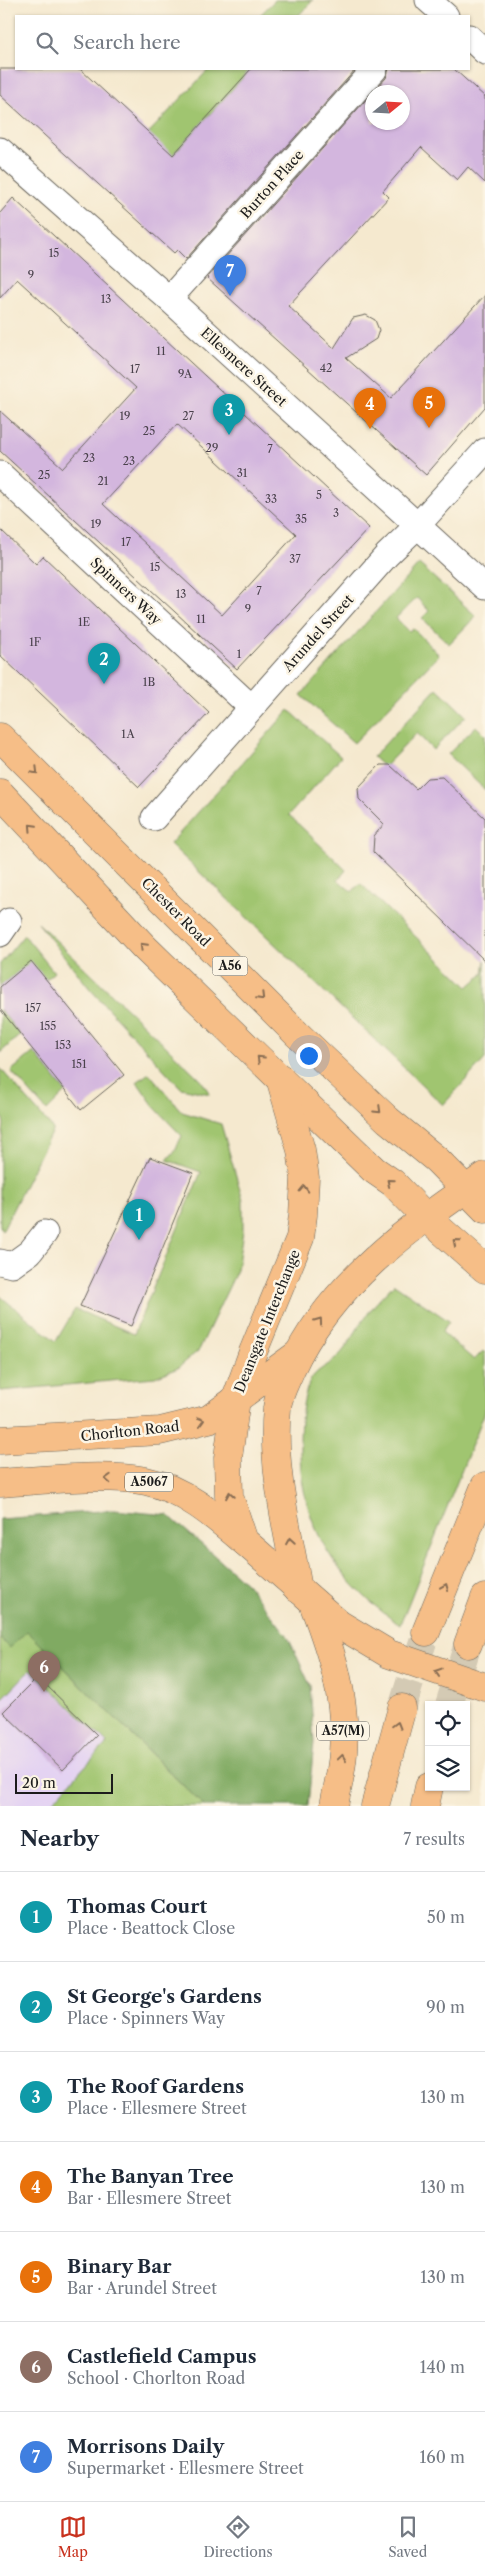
<!DOCTYPE html>
<meta charset="utf-8">
<style>
body{margin:0;font-family:"Libre Caslon Text",serif;background:#f2f2f3;color:#1f2937}
.controls{position:absolute;right:15px;bottom:15px;display:grid;overflow:hidden;border-radius:0px;box-shadow:0 1px 4px #0004}
.controls button{width:45px;height:45px;display:grid;place-items:center;padding:0;border:0;border-bottom:1px solid #e0e1e3;background:#fff;color:#1f2937;font:25px sans-serif}
.compass{position:absolute;left:365px;top:85px;width:45px;height:45px;border-radius:50%;background:#fff;box-shadow:0 1px 4px #0004;rotate:72deg}
.scale{position:absolute;left:15px;bottom:12px;width:98px;box-sizing:border-box;padding-left:5px;border:2px solid #1c1c1c;border-top:0;font-size:14px;line-height:18px;white-space:nowrap;color:#1c1c1c;-webkit-text-stroke:4px #fcf5e5;paint-order:stroke}
.you{position:absolute;left:308px;top:1055px;width:18px;height:18px;margin:-12px;border:4px solid #fff;border-radius:50%;background:#1a73e8;box-shadow:0 0 0 8px #1a73e833}
.badge{display:grid;place-items:center;width:32px;height:32px;border-radius:50%;background:#c8321e;color:#fff;font-size:16px;font-weight:700}
.pin{position:absolute;translate:-50% -41px;filter:drop-shadow(0 1px 2px #0008)}
.pin::after{content:'';position:absolute;top:26px;width:18px;height:15px;background:inherit;clip-path:polygon(0 0,100% 0,50% 100%)}
.list{margin:0;padding:0;list-style:none}
h2{display:flex;justify-content:space-between;align-items:center;height:65px;margin:0;padding:0 20px;font-size:21px}
h2 small{font-size:16px;font-weight:400;color:#747a83}
.list li{display:grid;grid-template-columns:32px 1fr auto;gap:15px;align-items:center;box-sizing:border-box;height:90px;padding:0 20px;border-top:1px solid #e0e1e3}
.list b{display:block;font-size:19px;white-space:nowrap}
.list p{margin:0;font-size:16px;white-space:nowrap;color:#747a83}
.list em{font-size:16px;font-style:normal;color:#747a83}
.icon{flex:none;width:28px;height:28px;fill:none;stroke:currentColor;stroke-width:2;stroke-linecap:round;stroke-linejoin:round}
.map{position:relative;flex:none;width:485px;height:1806px;overflow:hidden}
.search{position:absolute;background:#fff;box-shadow:0 1px 4px #0004;left:15px;right:15px;top:15px;height:55px;display:flex;align-items:center;gap:12px;box-sizing:border-box;padding:0 18px;border-radius:0px;color:#747a83;font-size:19px}
.sheet{height:695px;background:#fff}
nav{display:flex;justify-content:space-around;align-items:center;box-sizing:border-box;height:70px;border-top:1px solid #e0e1e3;background:#fff;font-size:14px;color:#747a83}
nav a{display:grid;justify-items:center;gap:2px}
nav .on{color:#c8321e}
.map>svg:first-child{display:block}
.built{fill:#e4d3f2}
.green{fill:#a0c570;stroke:#5e7046}
.forest{fill:#80aa62;stroke:#4e633f}
.building{fill:#d3b6de;fill-rule:evenodd}
.lines{fill:none;stroke-linecap:round;stroke-linejoin:round}
.highway-tunnel{stroke:#d4cab4;stroke-width:28;stroke-dasharray:28 14;stroke-linecap:butt}
.street-casing{stroke:#68645b;stroke-width:27}
.primary-casing{stroke:#68645b;stroke-width:29}
.highway-casing{stroke:#68645b;stroke-width:29}
.street{stroke:#fff;stroke-width:25}
.primary{stroke:#f6be87;stroke-width:28}
.highway{stroke:#f6be87;stroke-width:28}
.oneway{stroke:#896d52}
.labels{text-anchor:middle;stroke-width:5;stroke-linejoin:round;paint-order:stroke}
.number-label{font-size:11px;fill:#4a424c}
.shield{fill:#fcf5e5;stroke:#5f5d58;stroke-width:1}
.shield-label{font-size:12px;font-weight:bold;fill:#1c1c1c}
.street-label{font-size:14px;fill:#1c1c1c;stroke:#fcf5e5}
</style>
<div class="map">
<svg width="485" height="1806" viewBox="0 0 485 1806">
<rect width="100%" height="100%" fill="#fcf5e5"/>
<filter id="ink" filterUnits="userSpaceOnUse"><feTurbulence type="fractalNoise" baseFrequency=".02" numOctaves="2"/><feDisplacementMap in="SourceGraphic" scale="10" xChannelSelector="R" yChannelSelector="G"/><feConvolveMatrix kernelMatrix="1 2 1 2 8 2 1 2 1" color-interpolation-filters="sRGB"/></filter>
<filter id="wash" filterUnits="userSpaceOnUse"><feTurbulence type="fractalNoise" baseFrequency=".0096" numOctaves="4" result="noise"/><feDisplacementMap in="SourceGraphic" scale="20" xChannelSelector="R" yChannelSelector="G"/><feGaussianBlur stdDeviation="1.12" result="paint"/><feColorMatrix in="noise" values="0 0 0 0 0 0 0 0 0 0 0 0 0 0 0 0 0 1.4 0 .05"/><feComposite in="paint" operator="in"/></filter>
<g filter="url(#wash)">
<rect width="100%" height="100%" fill="#f5e9cf"/>
<polygon class="built" points="27,1631 204,1806 0,1806 0,1658"/>
<g class="green">
<polygon points="275,0 313,0 298,16 259,16"/>
<polygon points="209,69 251,69 163,166 139,143"/>
<polygon points="419,564 476,616 449,644 422,618 429,611 417,598 396,618 409,631 413,628 439,655 354,743 301,695"/>
<polygon points="437,688 466,716 433,750 417,733 384,767 373,757"/>
<polygon points="289,710 341,757 289,815 346,870 338,880 352,892 360,883 468,987 483,974 485,960 485,1059 443,1105 170,844"/>
<polygon points="476,726 485,735 485,790 448,754"/>
<polygon points="38,923 201,1080 210,1094 181,1088 90,989"/>
<polygon points="24,935 54,972 46,980 31,962 0,987 0,964"/>
<polygon points="0,1009 20,1035 0,1053"/>
<polygon points="34,1052 66,1092 47,1111 11,1071"/>
<polygon points="0,1068 53,1129 2,1231 0,1225 0,1154 4,1125 0,1103"/>
<polygon points="149,1073 182,1112 221,1124 243,1200 243,1231 237,1270 199,1350 178,1368 155,1377 0,1391 0,1296 56,1341 75,1309 134,1334 201,1172 167,1160 174,1152 182,1136 156,1109 137,1082"/>
<path d="M394,1284L449,1321L442,1332L474,1360L483,1351L485,1353V1412L400,1625C336,1580 299,1525 300,1444C300,1424 302,1399 310,1381C315,1371 325,1367 333,1361C349,1348 356,1328 369,1312C376,1302 386,1293 394,1284Z"/>
<polygon points="27,1631 204,1806 48,1806 107,1743 31,1669 0,1701 0,1638 10,1648"/>
</g>
<polygon class="forest" points="114,1510 168,1515 246,1583 287,1635 310,1685 314,1742 308,1806 204,1806 27,1631 10,1648 0,1638 0,1519"/>
<g id="blocks">
<g class="building">
<polygon points="0,69 80,69 173,155 251,69 356,69 186,259 177,250 174,253 0,95"/>
<polygon points="389,69 454,69 485,97 485,183 468,167 457,180 421,147 383,191 389,197 288,306 334,348 353,318 366,315 375,320 379,330 376,339 346,358 391,398 485,295 485,407 426,475 207,278 372,93 372,122 402,122 402,92 373,92 386,78"/>
<path d="M13,198L369,528L237,669L0,451V411L63,468L136,388L17,279L0,298V213ZM177,424L296,534L222,615L103,504Z"/>
<polygon points="0,529 36,564 43,556 209,713 139,787 0,655"/>
<polygon points="380,765 390,765 416,789 427,778 442,777 485,818 485,961 373,852 374,836 384,824 359,799 358,788"/>
<polygon points="31,961 124,1075 81,1110 0,1009 0,987"/>
<polygon points="150,1157 193,1173 131,1326 80,1306"/>
<polygon points="38,1677 97,1735 63,1770 3,1712"/>
</g>
</g>
</g>
<g filter="url(#ink)">
<use href="#blocks" fill-opacity="0" stroke="#68645b" stroke-width="1"/>
<g class="lines">
<g class="highway-tunnel">
<polyline points="449,1705 468,1644"/>
<polyline points="402,1708 426,1632"/>
</g>
<g class="street-casing">
<g id="street">
<polyline points="428,0 446,16"/>
<polyline points="469,37 485,52"/>
<polyline points="0,150 169,299 485,587"/>
<polyline points="169,299 375,69"/>
<polyline points="0,474 251,707"/>
<polyline points="154,818 387,555 417,526 485,451"/>
<polyline points="0,934 9,921"/>
<polyline points="0,1262 12,1265 30,1252 45,1233"/>
</g>
</g>
<g class="primary-casing">
<g id="primary">
<polyline points="0,1440 160,1431 209,1419 298,1354"/>
<path d="M0,1483C44,1480 104,1473 146,1481C184,1489 216,1517 244,1541"/>
</g>
</g>
<g class="highway-casing">
<g id="highway">
<polyline points="0,737 297,1034 388,1120 437,1160 485,1209"/>
<polyline points="0,793 144,947 374,1170 393,1183 425,1216 485,1269"/>
<polyline points="280,1078 301,1150 305,1178 303,1215 300,1238 253,1352 236,1399 228,1458 229,1496 244,1541 339,1624 389,1654 485,1687"/>
<path d="M298,1589C288,1530 271,1468 277,1408C278,1395 286,1381 291,1369C330,1284 410,1227 485,1176"/>
<path d="M313,1603C332,1653 347,1698 343,1753C342,1770 337,1789 334,1806"/>
<polyline points="426,1632 485,1486"/>
<polyline points="468,1644 485,1598"/>
<polyline points="375,1806 402,1708"/>
<polyline points="425,1806 429,1787"/>
</g>
</g>
<use href="#street" class="street"/>
<use href="#primary" class="primary"/>
<use href="#highway" class="highway"/>
</g>
<defs><path id="oneway-chevron" d="M-2-3.5L2.5 0L-2 3.5" fill="none" stroke-width="1.6" stroke-linecap="round" stroke-linejoin="round" transform="scale(1.25)"/></defs>
<g class="oneway">
<use href="#oneway-chevron" transform="translate(35 771) rotate(45)"/>
<use href="#oneway-chevron" transform="translate(32 827) rotate(-133)"/>
<use href="#oneway-chevron" transform="translate(143 946) rotate(-134)"/>
<use href="#oneway-chevron" transform="translate(261 997) rotate(45)"/>
<use href="#oneway-chevron" transform="translate(260 1059) rotate(-136)"/>
<use href="#oneway-chevron" transform="translate(378 1110) rotate(44)"/>
<use href="#oneway-chevron" transform="translate(390 1182) rotate(-141)"/>
<use href="#oneway-chevron" transform="translate(304 1189) rotate(-88)"/>
<use href="#oneway-chevron" transform="translate(456 1242) rotate(-140)"/>
<use href="#oneway-chevron" transform="translate(319 1321) rotate(-54)"/>
<use href="#oneway-chevron" transform="translate(201 1421) rotate(-16)"/>
<use href="#oneway-chevron" transform="translate(108 1479) rotate(-177)"/>
<use href="#oneway-chevron" transform="translate(230 1495) rotate(-99)"/>
<use href="#oneway-chevron" transform="translate(290 1541) rotate(-99)"/>
<use href="#oneway-chevron" transform="translate(445 1587) rotate(-68)"/>
<use href="#oneway-chevron" transform="translate(438 1672) rotate(-162)"/>
<use href="#oneway-chevron" transform="translate(397 1725) rotate(-74)"/>
<use href="#oneway-chevron" transform="translate(342 1758) rotate(-82)"/>
</g>
</g>
<g class="labels">
<g class="number-label">
<text x="54" y="257">15</text>
<text x="31" y="279">9</text>
<text x="106" y="303">13</text>
<text x="161" y="355">11</text>
<text x="326" y="372">42</text>
<text x="135" y="373">17</text>
<text x="185" y="378">9A</text>
<text x="125" y="420">19</text>
<text x="188" y="420">27</text>
<text x="149" y="435">25</text>
<text x="212" y="452">29</text>
<text x="270" y="453">7</text>
<text x="89" y="462">23</text>
<text x="129" y="465">23</text>
<text x="242" y="477">31</text>
<text x="44" y="479">25</text>
<text x="103" y="485">21</text>
<text x="319" y="499">5</text>
<text x="271" y="503">33</text>
<text x="336" y="517">3</text>
<text x="301" y="523">35</text>
<text x="96" y="528">19</text>
<text x="126" y="546">17</text>
<text x="295" y="563">37</text>
<text x="155" y="571">15</text>
<text x="259" y="595">7</text>
<text x="181" y="598">13</text>
<text x="248" y="613">9</text>
<text x="201" y="623">11</text>
<text x="84" y="626">1E</text>
<text x="35" y="646">1F</text>
<text x="239" y="658">1</text>
<text x="149" y="686">1B</text>
<text x="128" y="738">1A</text>
<text x="33" y="1012">157</text>
<text x="48" y="1030">155</text>
<text x="63" y="1049">153</text>
<text x="79" y="1068">151</text>
</g>
<g class="shield">
<rect x="212.5" y="956.5" width="35" height="19" rx="4"/>
<rect x="125" y="1472.5" width="48" height="19" rx="4"/>
<rect x="317" y="1721.5" width="52" height="19" rx="4"/>
</g>
<g class="shield-label">
<text x="230" y="970">A56</text>
<text x="149" y="1486">A5067</text>
<text x="343" y="1735">A57(M)</text>
</g>
<g class="street-label">
<text transform="translate(272 184) rotate(-48)" y="5">Burton Place</text>
<text transform="translate(244 367) rotate(42)" y="5">Ellesmere Street</text>
<text transform="translate(126 591) rotate(43)" y="5">Spinners Way</text>
<text transform="translate(318 633) rotate(-48)" y="5">Arundel Street</text>
<text transform="translate(176 912) rotate(45)" y="5">Chester Road</text>
<text transform="translate(267 1321) rotate(-68)" y="5">Deansgate Interchange</text>
<text transform="translate(130 1431) rotate(-6)" y="5">Chorlton Road</text>
</g>
</g>
</svg>
<div class="controls">
<button><svg class="icon" aria-label="locate" viewBox="0 0 24 24"><circle cx="12" cy="12" r="6"/><path d="M12 2v4M12 18v4M2 12h4M18 12h4"/></svg></button>
<button><svg class="icon" aria-label="layers" viewBox="0 0 24 24"><path d="M12 4l9 5-9 5-9-5zM3 14l9 5 9-5"/></svg></button>
</div>
<svg class="compass" viewBox="-18 -18 36 36"><path d="M0-13l5 13h-10z" fill="#e53935"/><path d="M0 13l5-13h-10z" fill="#747a83"/></svg>
<div class="scale">20 m</div>
<div class="you"></div>
<div class="pin badge" style="left:139px;top:1240px;background:#0f9aa8">1</div>
<div class="pin badge" style="left:104px;top:684px;background:#0f9aa8">2</div>
<div class="pin badge" style="left:229px;top:435px;background:#0f9aa8">3</div>
<div class="pin badge" style="left:370px;top:429px;background:#e8710a">4</div>
<div class="pin badge" style="left:429px;top:428px;background:#e8710a">5</div>
<div class="pin badge" style="left:44px;top:1692px;background:#8d6e63">6</div>
<div class="pin badge" style="left:230px;top:296px;background:#3f7fe0">7</div>
<div class="search"><svg class="icon" aria-label="search" viewBox="0 0 24 24"><circle cx="10" cy="10" r="6"/><path d="M15 15l6 6"/></svg>Search here</div>
</div>
<section class="sheet">
<h2>Nearby<small>7 results</small></h2>
<ul class="list">
<li><span class="badge" style="background:#0f9aa8">1</span><div><b>Thomas Court</b><p>Place · Beattock Close</p></div><em>50 m</em></li>
<li><span class="badge" style="background:#0f9aa8">2</span><div><b>St George's Gardens</b><p>Place · Spinners Way</p></div><em>90 m</em></li>
<li><span class="badge" style="background:#0f9aa8">3</span><div><b>The Roof Gardens</b><p>Place · Ellesmere Street</p></div><em>130 m</em></li>
<li><span class="badge" style="background:#e8710a">4</span><div><b>The Banyan Tree</b><p>Bar · Ellesmere Street</p></div><em>130 m</em></li>
<li><span class="badge" style="background:#e8710a">5</span><div><b>Binary Bar</b><p>Bar · Arundel Street</p></div><em>130 m</em></li>
<li><span class="badge" style="background:#8d6e63">6</span><div><b>Castlefield Campus</b><p>School · Chorlton Road</p></div><em>140 m</em></li>
<li><span class="badge" style="background:#3f7fe0">7</span><div><b>Morrisons Daily</b><p>Supermarket · Ellesmere Street</p></div><em>160 m</em></li>
</ul>
</section>
<nav>
<a class="on"><svg class="icon" aria-label="map" viewBox="0 0 24 24"><path d="M3 6l6-2 6 2 6-2v14l-6 2-6-2-6 2zM9 4v14M15 6v14"/></svg>Map</a>
<a><svg class="icon" aria-label="directions" viewBox="0 0 24 24"><path d="M12 3l9 9-9 9-9-9zM9 14v-3h6M13 9l2 2-2 2"/></svg>Directions</a>
<a><svg class="icon" aria-label="saved" viewBox="0 0 24 24"><path d="M7 4h10v16l-5-4-5 4z"/></svg>Saved</a>
</nav>
